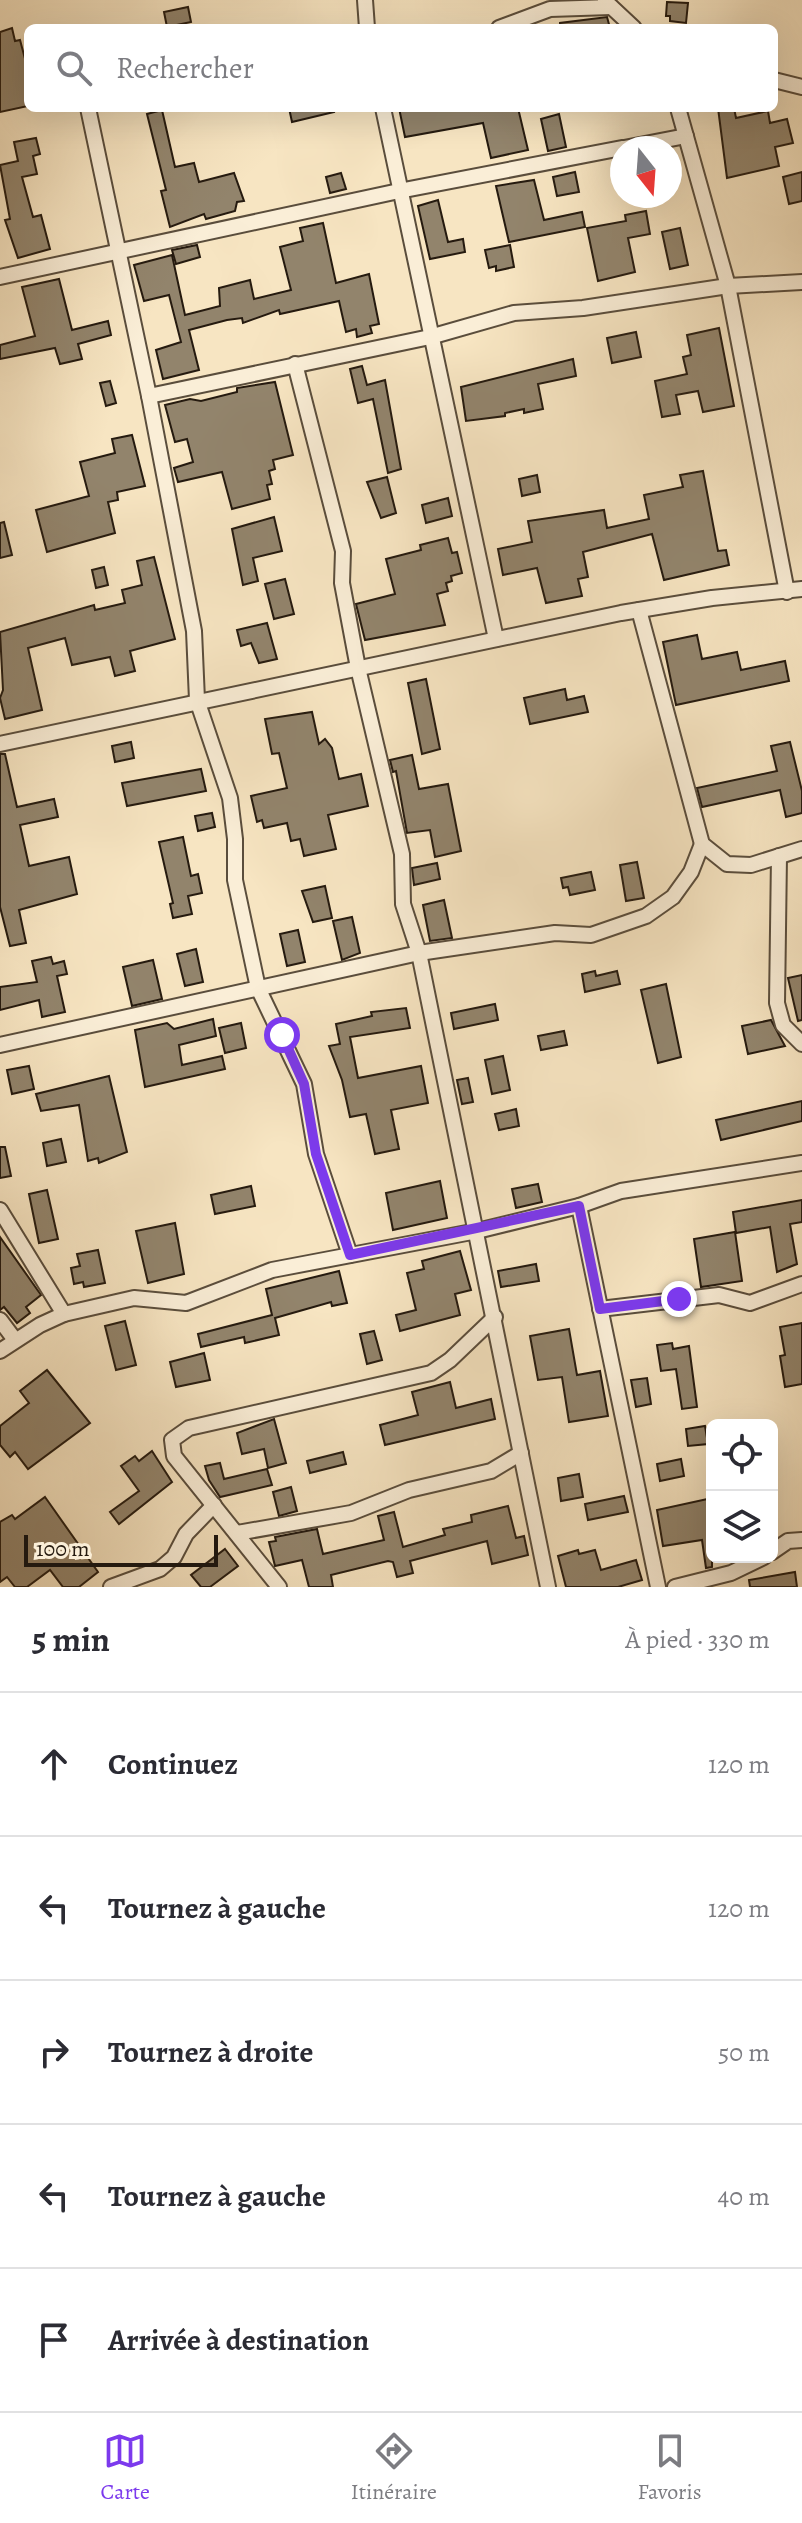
<!DOCTYPE html>
<html lang="fr">
<meta charset="utf-8">
<style>
body{margin:0;font-family:Alegreya,serif;background:#f7f7f7;color:#2b2b33}
.controls{position:absolute;right:24px;bottom:24px;display:grid;overflow:hidden;border-radius:12px;box-shadow:0 8px 32px #0002}
.controls button{width:72px;height:72px;display:grid;place-items:center;padding:0;border:0;border-bottom:2px solid #e1e1e2;background:#fff;color:#2b2b33;font:40px sans-serif}
.compass{position:absolute;left:610px;top:136px;width:72px;height:72px;border-radius:50%;background:#fff;box-shadow:0 8px 32px #0002;rotate:163deg}
.scale{position:absolute;left:24px;bottom:20px;width:194px;box-sizing:border-box;padding-left:8px;border:4px solid #251a0f;border-top:0;font-size:22px;line-height:28px;white-space:nowrap;color:#251a0f;-webkit-text-stroke:6px #faeed7;paint-order:stroke}
.stop{position:absolute;width:24px;height:24px;margin:-18px;border:6px solid #7c3aed;border-radius:50%;background:#fff}
.stop.end{background:#7c3aed;border-color:#fff;box-shadow:0 2px 8px #0008}
.list{margin:0;padding:0;list-style:none}
h2{display:flex;justify-content:space-between;align-items:center;height:104px;margin:0;padding:0 32px;font-size:34px}
h2 small{font-size:26px;font-weight:400;color:#7c7c81}
.list li{display:grid;grid-template-columns:52px 1fr auto;gap:24px;align-items:center;box-sizing:border-box;height:144px;padding:0 32px;border-top:2px solid #e1e1e2}
.list b{display:block;font-size:30px;white-space:nowrap}
.list em{font-size:26px;font-style:normal;color:#7c7c81}
.icon{flex:none;width:44px;height:44px;fill:none;stroke:currentColor;stroke-width:2;stroke-linecap:round;stroke-linejoin:round}
.map{position:relative;flex:none;width:802px;height:1587px;overflow:hidden}
.search{position:absolute;background:#fff;box-shadow:0 8px 32px #0002;left:24px;right:24px;top:24px;height:88px;display:flex;align-items:center;gap:20px;box-sizing:border-box;padding:0 28px;border-radius:12px;color:#7c7c81;font-size:30px}
.sheet{height:824px;background:#fff}
nav{display:flex;justify-content:space-around;align-items:center;box-sizing:border-box;height:112px;border-top:2px solid #e1e1e2;background:#fff;font-size:22px;color:#7c7c81}
nav a{display:grid;justify-items:center;gap:4px}
nav .on{color:#7c3aed}
.map>svg:first-child{display:block}
.building{fill:#92846c;stroke:#251a0f;stroke-width:2}
.lines{fill:none;stroke-linecap:round;stroke-linejoin:round}
.minor-casing{stroke:#5a4d3c;stroke-width:18}
.minor{stroke:#faeed7;stroke-width:14}
.route{stroke:#7c3aed;stroke-width:10}
</style>
<div class="map">
<svg width="802" height="1587" viewBox="0 0 802 1587">
<rect width="100%" height="100%" fill="#f7e5c2"/>
<filter id="stains"><feTurbulence type="fractalNoise" baseFrequency=".0025" numOctaves="4"/><feColorMatrix values="0 0 0 0 .2 0 0 0 0 .09 0 0 0 0 .02 0 0 0 .5 -.17"/></filter>
<radialGradient id="worn" r=".72"><stop offset=".6" stop-color="#630" stop-opacity="0"/><stop offset="1" stop-color="#630" stop-opacity=".3"/></radialGradient>
<g class="building">
<polygon points="667,2 688,3 686,23 670,21 670,16 666,16"/>
<polygon points="188,7 191,22 167,27 164,12"/>
<polygon points="607,17 610,28 560,28 560,23"/>
<polygon points="12,28 15,41 20,40 28,70 28,106 0,112 0,32"/>
<polygon points="289,108 333,108 334,112 292,122"/>
<polygon points="399,108 518,108 528,150 491,158 483,123 405,137"/>
<polygon points="718,108 734,108 736,118 768,111 770,123 787,119 793,143 775,147 779,166 727,178"/>
<polygon points="162,110 175,167 194,163 199,182 234,173 244,201 237,202 235,211 206,219 204,214 170,227 161,191 166,190 147,114"/>
<polygon points="559,114 566,147 548,151 541,119"/>
<polygon points="36,138 40,154 33,156 37,174 22,177 33,217 41,215 50,249 18,258 5,220 10,219 0,165 18,161 14,142"/>
<polygon points="575,172 579,192 557,196 553,177"/>
<polygon points="802,172 802,201 789,204 783,177"/>
<polygon points="341,173 346,189 330,193 326,177"/>
<polygon points="534,180 544,220 582,212 585,227 509,242 496,186"/>
<polygon points="438,200 448,242 463,239 465,252 430,259 418,206"/>
<polygon points="646,211 650,234 628,238 635,272 598,281 587,228 626,221 625,215"/>
<polygon points="323,223 336,283 369,274 379,324 370,326 372,333 357,337 356,329 346,332 339,301 280,314 279,310 243,323 242,318 227,320 189,330 199,370 163,379 156,350 181,342 169,295 144,301 134,265 172,255 185,315 220,306 219,288 250,280 254,299 291,290 280,247 303,241 300,228"/>
<polygon points="680,228 688,265 670,269 662,232"/>
<polygon points="197,245 200,257 176,264 172,250"/>
<polygon points="510,245 514,267 496,271 496,266 489,268 485,250"/>
<polygon points="59,279 72,330 108,321 111,335 78,344 82,359 60,364 55,348 0,359 0,345 35,336 22,287"/>
<polygon points="719,328 734,406 703,412 698,391 676,395 680,414 662,417 655,381 687,374 683,357 691,355 687,335"/>
<polygon points="636,332 641,357 612,363 607,338"/>
<polygon points="573,359 576,376 538,384 543,409 524,413 524,409 505,413 505,416 466,421 461,387"/>
<polygon points="362,366 367,385 385,380 401,469 388,473 373,399 358,403 350,369"/>
<polygon points="110,381 116,403 106,406 100,383"/>
<polygon points="275,382 293,455 273,460 275,469 269,471 272,484 267,485 270,499 232,509 222,472 178,482 174,468 193,462 187,439 175,442 165,405 190,399 201,401 237,392 237,388"/>
<polygon points="132,435 145,486 117,492 118,500 108,502 115,533 47,552 36,510 89,496 80,462 115,453 112,439"/>
<polygon points="703,471 718,551 726,550 729,565 664,580 652,534 583,552 588,577 578,579 582,596 546,603 537,568 503,575 498,549 532,542 528,521 604,510 607,528 649,519 644,495 683,487 680,475"/>
<polygon points="537,475 540,492 522,496 519,479"/>
<polygon points="387,477 396,513 381,518 367,482"/>
<polygon points="448,498 452,516 426,523 422,505"/>
<polygon points="274,517 282,551 253,558 258,581 243,585 232,529"/>
<polygon points="4,522 12,555 0,558 0,523"/>
<polygon points="448,538 452,553 457,552 462,573 451,576 452,581 446,583 448,591 437,594 445,625 365,640 356,604 395,594 386,559 421,550 420,545"/>
<polygon points="154,557 175,639 130,651 135,671 115,676 110,657 72,665 65,638 28,648 42,710 5,719 0,698 3,690 0,632 94,605 95,610 125,603 122,590 142,585 137,561"/>
<polygon points="104,567 108,585 96,588 92,570"/>
<polygon points="285,579 294,614 274,619 265,584"/>
<polygon points="267,623 277,659 259,663 251,643 241,646 237,630"/>
<polygon points="697,635 702,659 737,652 741,670 785,661 789,681 676,705 663,642"/>
<polygon points="426,679 440,749 422,754 408,683"/>
<polygon points="565,689 567,700 584,696 588,712 530,724 524,698"/>
<polygon points="312,712 319,744 325,739 332,748 339,779 361,774 368,806 328,815 336,849 304,856 300,839 291,841 287,823 264,828 262,820 257,822 251,796 287,788 279,753 272,754 265,719"/>
<polygon points="131,742 134,758 115,762 112,746"/>
<polygon points="790,742 802,791 802,813 786,817 780,790 702,807 697,788 777,771 771,746"/>
<polygon points="0,754 5,754 17,807 54,799 58,817 20,825 29,866 69,857 77,894 19,910 26,943 10,946 0,907"/>
<polygon points="412,755 419,789 448,784 461,851 435,857 430,830 407,833 396,771 393,772 390,760"/>
<polygon points="201,769 206,791 127,806 122,783"/>
<polygon points="212,813 215,827 198,831 195,816"/>
<polygon points="183,837 191,876 198,874 202,893 188,896 192,914 173,918 170,904 173,903 159,842"/>
<polygon points="637,862 644,898 626,901 620,865"/>
<polygon points="437,863 440,879 414,885 412,868"/>
<polygon points="591,872 595,890 570,895 568,887 563,888 561,878"/>
<polygon points="325,886 332,918 313,922 302,891"/>
<polygon points="444,900 452,938 430,941 423,905"/>
<polygon points="352,917 360,953 342,960 333,921"/>
<polygon points="298,930 305,962 287,966 280,934"/>
<polygon points="196,949 203,982 185,986 177,954"/>
<polygon points="51,957 53,964 64,961 67,974 57,976 65,1012 42,1017 39,1000 0,1010 0,987 37,982 32,961"/>
<polygon points="153,960 162,999 132,1006 123,967"/>
<polygon points="595,971 596,976 617,971 620,984 585,992 582,974"/>
<polygon points="802,975 802,1020 798,1021 788,978"/>
<polygon points="666,984 681,1057 658,1063 641,990"/>
<polygon points="495,1004 498,1020 454,1029 451,1013"/>
<polygon points="406,1008 410,1028 350,1037 358,1078 421,1066 428,1103 391,1110 399,1149 375,1154 366,1114 350,1117 342,1080 329,1046 340,1044 336,1024 372,1016 371,1012"/>
<polygon points="213,1019 216,1036 179,1045 182,1065 222,1056 225,1069 145,1087 135,1030 167,1023 174,1029"/>
<polygon points="771,1020 785,1046 748,1054 742,1026"/>
<polygon points="241,1023 246,1048 225,1053 219,1028"/>
<polygon points="564,1031 567,1045 541,1050 538,1036"/>
<polygon points="503,1056 510,1090 492,1094 485,1060"/>
<polygon points="29,1066 34,1089 12,1094 7,1070"/>
<polygon points="109,1076 127,1152 99,1163 98,1158 88,1161 79,1105 41,1111 36,1094"/>
<polygon points="468,1078 473,1102 462,1104 457,1080"/>
<polygon points="802,1101 802,1121 721,1140 716,1120"/>
<polygon points="516,1109 519,1126 499,1130 495,1114"/>
<polygon points="61,1139 66,1162 47,1166 43,1143"/>
<polygon points="0,1147 5,1147 11,1176 0,1178"/>
<polygon points="440,1181 447,1218 393,1230 386,1193"/>
<polygon points="538,1184 542,1202 516,1208 512,1189"/>
<polygon points="251,1186 255,1206 215,1214 211,1195"/>
<polygon points="47,1190 58,1239 39,1243 29,1194"/>
<polygon points="802,1200 802,1222 790,1224 797,1264 777,1272 770,1227 736,1233 733,1212"/>
<polygon points="175,1223 184,1274 148,1283 136,1231"/>
<polygon points="735,1232 742,1281 701,1287 694,1239"/>
<polygon points="0,1237 41,1295 26,1307 30,1313 17,1323 4,1307 0,1310"/>
<polygon points="98,1250 105,1283 84,1287 83,1282 74,1284 71,1268 80,1266 77,1254"/>
<polygon points="460,1251 471,1290 455,1294 460,1315 400,1331 396,1315 416,1310 407,1273 424,1269 422,1261"/>
<polygon points="536,1264 539,1281 501,1287 498,1271"/>
<polygon points="339,1271 347,1303 332,1306 331,1302 275,1318 279,1335 245,1343 244,1337 201,1347 198,1334 272,1315 266,1289"/>
<polygon points="125,1321 136,1365 116,1370 105,1326"/>
<polygon points="802,1323 802,1384 785,1387 780,1356 785,1355 780,1327"/>
<polygon points="569,1329 577,1375 600,1371 608,1416 569,1422 562,1377 538,1380 530,1336"/>
<polygon points="374,1331 382,1360 367,1364 360,1334"/>
<polygon points="672,1343 673,1349 689,1346 697,1407 682,1409 676,1369 661,1371 657,1345"/>
<polygon points="204,1353 210,1380 176,1387 170,1362"/>
<polygon points="47,1370 90,1423 28,1469 15,1452 10,1457 0,1445 0,1426 29,1403 20,1391"/>
<polygon points="647,1378 651,1404 636,1407 631,1380"/>
<polygon points="450,1382 456,1408 491,1399 495,1419 385,1445 380,1425 418,1415 412,1392"/>
<polygon points="274,1419 286,1463 268,1468 264,1449 242,1454 237,1433"/>
<polygon points="705,1426 708,1444 688,1446 686,1429"/>
<polygon points="152,1451 172,1482 119,1524 110,1512 139,1491 121,1466 135,1456 139,1461"/>
<polygon points="343,1452 346,1464 310,1473 307,1461"/>
<polygon points="681,1459 684,1476 660,1481 657,1464"/>
<polygon points="220,1463 224,1479 267,1469 272,1485 220,1497 209,1480 205,1466"/>
<polygon points="579,1474 583,1497 561,1501 558,1478"/>
<polygon points="291,1487 297,1511 279,1516 273,1492"/>
<polygon points="624,1496 628,1512 588,1520 585,1504"/>
<polygon points="45,1497 98,1572 79,1587 63,1587 50,1570 27,1587 15,1587 7,1577 0,1582 0,1522 12,1515 15,1519"/>
<polygon points="712,1498 712,1567 706,1568 702,1540 663,1546 657,1510"/>
<polygon points="508,1506 516,1538 524,1536 528,1555 492,1564 487,1541 410,1561 413,1573 397,1577 393,1562 388,1561 331,1575 333,1587 309,1587 302,1560 275,1566 269,1542 276,1541 275,1537 317,1529 323,1554 384,1540 378,1516 394,1512 403,1547 445,1535 443,1529 472,1522 471,1515"/>
<polygon points="225,1549 238,1566 210,1587 201,1587 191,1575"/>
<polygon points="578,1550 579,1554 595,1550 601,1570 636,1560 642,1580 618,1587 566,1587 558,1556"/>
<polygon points="795,1572 797,1587 750,1587 749,1580"/>
</g>
<g class="lines">
<g class="minor-casing">
<g id="minor">
<polyline points="365,0 367,28"/>
<polyline points="605,1 634,28"/>
<polyline points="499,28 550,9 611,7"/>
<polyline points="774,80 802,87"/>
<polyline points="88,108 149,396 194,631 197,700 230,798 235,839 235,880 258,988 304,1084 316,1154 350,1255"/>
<polyline points="383,108 496,639"/>
<polyline points="678,108 728,286 787,592"/>
<polyline points="624,148 686,136"/>
<polyline points="0,277 399,191 622,148"/>
<polyline points="295,364 343,551 342,583 358,668 402,854 403,904 419,953 548,1587"/>
<polyline points="149,396 430,337 514,313 583,308 728,286 802,282"/>
<polyline points="639,610 702,844 727,864 751,865 802,849"/>
<polyline points="0,744 621,613 712,598 802,589"/>
<polyline points="779,856 777,1003 783,1025 802,1044"/>
<polyline points="0,1045 419,953 555,933 591,935 646,916 673,897 691,872 702,844"/>
<polyline points="579,1206 658,1587"/>
<polyline points="0,1210 64,1314"/>
<polyline points="600,1309 719,1295 750,1303 802,1284"/>
<polyline points="0,1320 15,1340"/>
<polyline points="0,1351 40,1325 64,1314 134,1298 186,1303 272,1270 477,1231 579,1206 621,1191 802,1163"/>
<polyline points="237,1533 351,1513 409,1490 491,1471 521,1453"/>
<polyline points="772,1552 788,1541 802,1540"/>
<polyline points="111,1587 160,1569 174,1557 186,1534 214,1505"/>
<polyline points="279,1587 174,1456 172,1440 189,1428 431,1373 450,1360 495,1317"/>
<polyline points="675,1587 731,1573 764,1557"/>
</g>
</g>
<use href="#minor" class="minor"/>
</g>
<g class="lines">
<polyline class="route" points="282,1035 304,1084 316,1154 350,1255 579,1206 600,1309 679,1299"/>
</g>
<rect width="100%" height="100%" filter="url(#stains)"/>
<rect width="100%" height="100%" fill="url(#worn)"/>
</svg>
<div class="controls">
<button><svg class="icon" aria-label="locate" viewBox="0 0 24 24"><circle cx="12" cy="12" r="6"/><path d="M12 2v4M12 18v4M2 12h4M18 12h4"/></svg></button>
<button><svg class="icon" aria-label="layers" viewBox="0 0 24 24"><path d="M12 4l9 5-9 5-9-5zM3 14l9 5 9-5"/></svg></button>
</div>
<svg class="compass" viewBox="-18 -18 36 36"><path d="M0-13l5 13h-10z" fill="#e53935"/><path d="M0 13l5-13h-10z" fill="#7c7c81"/></svg>
<div class="scale">100 m</div>
<div class="stop" style="left:282px;top:1035px"></div>
<div class="stop end" style="left:679px;top:1299px"></div>
<div class="search"><svg class="icon" aria-label="search" viewBox="0 0 24 24"><circle cx="10" cy="10" r="6"/><path d="M15 15l6 6"/></svg>Rechercher</div>
</div>
<section class="sheet">
<h2>5 min<small>À pied · 330 m</small></h2>
<ul class="list">
<li><svg class="icon" aria-label="ahead" viewBox="0 0 24 24"><path d="M12 20V5M6 11l6-6 6 6"/></svg><div><b>Continuez</b></div><em>120 m</em></li>
<li><svg class="icon" aria-label="left" viewBox="0 0 24 24"><path d="M17 20v-9H6M10 6l-5 5 5 5"/></svg><div><b>Tournez à gauche</b></div><em>120 m</em></li>
<li><svg class="icon" aria-label="right" viewBox="0 0 24 24"><path d="M7 20v-9h11M14 6l5 5-5 5"/></svg><div><b>Tournez à droite</b></div><em>50 m</em></li>
<li><svg class="icon" aria-label="left" viewBox="0 0 24 24"><path d="M17 20v-9H6M10 6l-5 5 5 5"/></svg><div><b>Tournez à gauche</b></div><em>40 m</em></li>
<li><svg class="icon" aria-label="arrive" viewBox="0 0 24 24"><path d="M6 21V4h12l-3 4 3 4H6"/></svg><div><b>Arrivée à destination</b></div></li>
</ul>
</section>
<nav>
<a class="on"><svg class="icon" aria-label="map" viewBox="0 0 24 24"><path d="M3 6l6-2 6 2 6-2v14l-6 2-6-2-6 2zM9 4v14M15 6v14"/></svg>Carte</a>
<a><svg class="icon" aria-label="directions" viewBox="0 0 24 24"><path d="M12 3l9 9-9 9-9-9zM9 14v-3h6M13 9l2 2-2 2"/></svg>Itinéraire</a>
<a><svg class="icon" aria-label="saved" viewBox="0 0 24 24"><path d="M7 4h10v16l-5-4-5 4z"/></svg>Favoris</a>
</nav>
